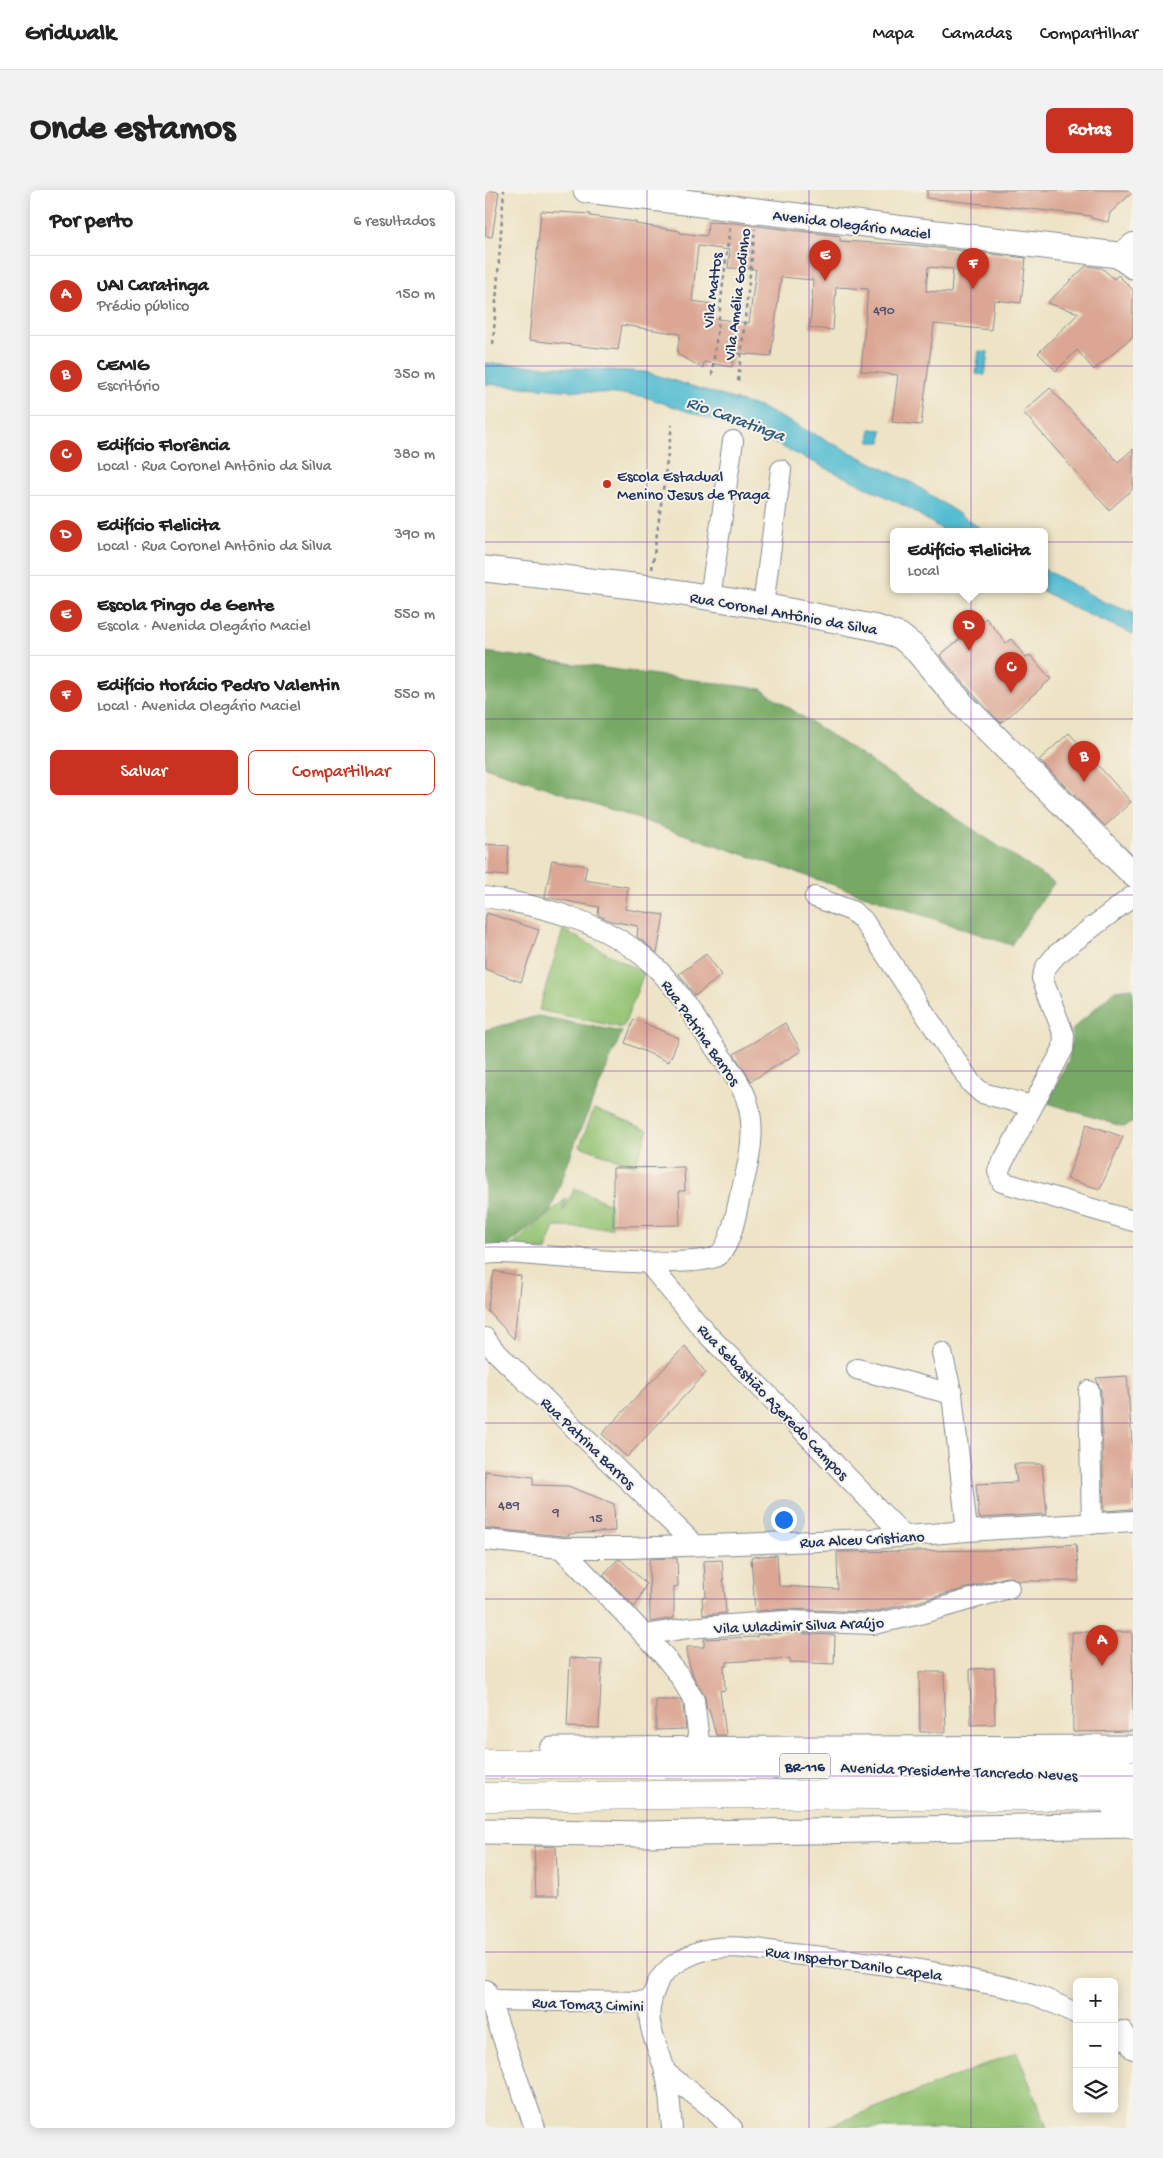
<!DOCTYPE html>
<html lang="pt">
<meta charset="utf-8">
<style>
body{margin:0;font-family:"Gochi Hand",sans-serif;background:#f2f2f2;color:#222}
.controls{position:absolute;right:15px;bottom:15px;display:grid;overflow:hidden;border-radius:8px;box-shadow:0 2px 12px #0003}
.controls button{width:45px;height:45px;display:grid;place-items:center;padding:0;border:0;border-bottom:1px solid #e0e0e0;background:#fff;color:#222;font:25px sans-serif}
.you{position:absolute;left:298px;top:1329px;width:18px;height:18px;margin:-12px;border:4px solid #fff;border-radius:50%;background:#1a73e8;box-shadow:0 0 0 8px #1a73e833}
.badge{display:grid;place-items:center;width:32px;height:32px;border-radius:50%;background:#c8321e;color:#fff;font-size:16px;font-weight:700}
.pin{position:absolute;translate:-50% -41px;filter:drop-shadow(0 1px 2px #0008)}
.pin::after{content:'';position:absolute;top:26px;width:18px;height:15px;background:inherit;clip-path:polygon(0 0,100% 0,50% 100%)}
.popup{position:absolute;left:405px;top:338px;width:158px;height:65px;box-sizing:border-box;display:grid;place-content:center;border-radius:8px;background:#fff;filter:drop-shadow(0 1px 4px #0005);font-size:16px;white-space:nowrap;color:#767676}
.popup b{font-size:19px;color:#222}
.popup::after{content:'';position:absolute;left:50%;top:100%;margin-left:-10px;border:10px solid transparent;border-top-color:#fff}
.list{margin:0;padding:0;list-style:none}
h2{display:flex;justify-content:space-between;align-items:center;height:65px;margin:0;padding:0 20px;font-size:21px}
h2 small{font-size:16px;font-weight:400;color:#767676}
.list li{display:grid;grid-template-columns:32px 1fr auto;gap:15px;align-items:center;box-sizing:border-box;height:80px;padding:0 20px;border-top:1px solid #e0e0e0}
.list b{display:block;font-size:19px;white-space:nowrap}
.list p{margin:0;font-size:16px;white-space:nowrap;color:#767676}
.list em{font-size:16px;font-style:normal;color:#767676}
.actions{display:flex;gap:10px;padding:15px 20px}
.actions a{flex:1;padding:11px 0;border:1px solid #c8321e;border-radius:8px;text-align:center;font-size:18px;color:#c8321e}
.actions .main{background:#c8321e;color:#fff}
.icon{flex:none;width:28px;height:28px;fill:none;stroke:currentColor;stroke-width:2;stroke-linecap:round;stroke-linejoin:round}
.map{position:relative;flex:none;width:648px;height:1938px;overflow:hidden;border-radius:8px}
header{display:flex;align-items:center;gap:30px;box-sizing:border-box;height:70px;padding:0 25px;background:#fff;border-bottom:1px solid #e0e0e0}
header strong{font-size:24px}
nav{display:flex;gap:28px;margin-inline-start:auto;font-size:18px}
.intro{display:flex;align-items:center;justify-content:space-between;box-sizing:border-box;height:120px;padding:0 30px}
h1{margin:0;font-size:35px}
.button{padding:12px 22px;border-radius:8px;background:#c8321e;color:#fff;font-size:18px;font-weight:700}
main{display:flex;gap:30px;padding:0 30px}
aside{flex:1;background:#fff;border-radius:8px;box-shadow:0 2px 12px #0003}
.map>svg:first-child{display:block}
.green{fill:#93c372;stroke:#577968}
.forest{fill:#76a964;stroke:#486c61}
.water{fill:#54bdd1;stroke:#387698}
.building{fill:#dba794;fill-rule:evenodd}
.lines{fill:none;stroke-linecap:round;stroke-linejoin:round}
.minor-casing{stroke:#848992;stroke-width:22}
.major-casing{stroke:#848992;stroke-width:27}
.highway-casing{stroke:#848992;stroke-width:29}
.path{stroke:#848992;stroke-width:2.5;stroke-dasharray:4 4;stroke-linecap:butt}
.minor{stroke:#fff;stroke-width:20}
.major{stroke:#fff;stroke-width:25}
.highway{stroke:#fff;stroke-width:28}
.grid{fill:none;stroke:#7b2cbf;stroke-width:1;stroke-opacity:0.55}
.poi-dot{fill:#c8321e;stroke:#f7f3e8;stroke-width:2}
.labels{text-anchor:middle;stroke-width:4;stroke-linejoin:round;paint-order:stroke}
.number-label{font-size:14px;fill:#4b4d6c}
.shield{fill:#f7f3e8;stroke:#5d6a87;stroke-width:1}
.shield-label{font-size:15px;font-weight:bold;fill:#1b2f5e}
.street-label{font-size:16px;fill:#1b2f5e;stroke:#f7f3e8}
.poi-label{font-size:16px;fill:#1b2f5e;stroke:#f7f3e8;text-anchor:start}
.water-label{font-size:18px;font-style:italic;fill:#2c5a80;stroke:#f7f3e8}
</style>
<header>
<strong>Gridwalk</strong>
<nav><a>Mapa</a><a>Camadas</a><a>Compartilhar</a></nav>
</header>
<div class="intro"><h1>Onde estamos</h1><a class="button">Rotas</a></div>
<main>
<aside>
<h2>Por perto<small>6 resultados</small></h2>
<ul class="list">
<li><span class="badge">A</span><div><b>UAI Caratinga</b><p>Prédio público</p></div><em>150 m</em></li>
<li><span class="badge">B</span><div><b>CEMIG</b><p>Escritório</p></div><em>350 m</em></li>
<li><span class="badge">C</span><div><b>Edifício Florência</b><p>Local · Rua Coronel Antônio da Silva</p></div><em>380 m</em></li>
<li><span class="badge">D</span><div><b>Edifício Flelicita</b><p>Local · Rua Coronel Antônio da Silva</p></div><em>390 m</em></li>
<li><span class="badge">E</span><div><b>Escola Pingo de Gente</b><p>Escola · Avenida Olegário Maciel</p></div><em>550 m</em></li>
<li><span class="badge">F</span><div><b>Edifício Horácio Pedro Valentin</b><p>Local · Avenida Olegário Maciel</p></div><em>550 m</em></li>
</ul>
<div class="actions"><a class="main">Salvar</a><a>Compartilhar</a></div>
</aside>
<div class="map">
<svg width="648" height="1938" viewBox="0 0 648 1938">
<rect width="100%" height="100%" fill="#f7f3e8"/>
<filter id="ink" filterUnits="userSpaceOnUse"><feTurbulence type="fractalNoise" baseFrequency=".02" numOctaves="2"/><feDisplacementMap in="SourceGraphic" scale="10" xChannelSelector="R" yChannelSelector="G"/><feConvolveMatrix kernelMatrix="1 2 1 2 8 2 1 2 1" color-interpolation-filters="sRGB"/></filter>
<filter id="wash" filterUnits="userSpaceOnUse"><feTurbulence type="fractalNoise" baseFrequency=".0096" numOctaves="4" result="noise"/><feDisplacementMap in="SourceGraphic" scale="20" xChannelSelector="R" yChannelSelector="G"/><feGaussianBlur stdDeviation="1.12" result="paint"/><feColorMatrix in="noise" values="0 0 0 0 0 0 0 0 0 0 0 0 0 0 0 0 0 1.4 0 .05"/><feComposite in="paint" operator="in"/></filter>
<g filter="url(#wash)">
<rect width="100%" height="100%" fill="#ede3c5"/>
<g class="green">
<polygon points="78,740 159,783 138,838 54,820"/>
<polygon points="109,919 163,940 150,976 95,956"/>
<polygon points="90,998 125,1014 127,1038 70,1037 61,1060 22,1060 82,1008 78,1021"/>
<polygon points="532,1862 562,1938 340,1938"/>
</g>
<g class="forest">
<polygon points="0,462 276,499 569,693 526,755 0,577"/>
<polygon points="648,798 648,932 639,937 563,913 584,869 588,839 630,800"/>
<polygon points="53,826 137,842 94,943 65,1022 0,1073 0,840"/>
</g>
<g class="water">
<polygon points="494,161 503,162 500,185 491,184"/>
<polygon points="0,173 161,182 277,218 429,294 501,342 461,342 422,317 270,244 157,206 0,194"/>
<polygon points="385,239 397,240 396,252 385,252"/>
<polygon points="559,379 617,411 648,423 648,444 593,420 556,400 559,400"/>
</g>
<g id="blocks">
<g class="building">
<polygon points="0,0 14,2 7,47 0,46"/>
<polygon points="442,0 648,0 648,2 625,23 623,32 606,28 606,26 582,23 442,8"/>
<path d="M56,21L105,24V26L151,32V34L195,41V43L222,46L223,32L249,33L355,46V51L427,55L541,68L536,113L509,110L506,140L449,134L436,235L407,232L413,185L376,181L383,99L351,97L348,140L325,138L328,90L296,87L286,166L249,163L247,177L219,172L218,178L192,164L195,144L137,135L133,160L44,150ZM213,56L245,60L243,78L271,79L264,133L226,128L228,114L207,111ZM443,77L468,79L466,103L441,101Z"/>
<polygon points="601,76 617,78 629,89 633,85 648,100 648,146 609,180 592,160 571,181 553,163 594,123 562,113"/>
<polygon points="565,198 633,272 648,259 648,299 624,320 538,222"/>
<polygon points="501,428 521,453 526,449 541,468 545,465 566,489 516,533 488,504 455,465"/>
<polygon points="584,543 646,612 620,636 554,570"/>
<polygon points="0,654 24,656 22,686 0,684"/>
<polygon points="67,670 102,676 99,690 143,697 140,719 179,725 172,763 152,747 153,736 126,731 113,725 114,717 60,707"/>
<polygon points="2,723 54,740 36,792 0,779 0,730"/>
<polygon points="221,764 237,785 210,806 194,784"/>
<polygon points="149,829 194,848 184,872 140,853"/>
<polygon points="300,833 316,861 266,891 249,864"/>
<polygon points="602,934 638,947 615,999 582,989"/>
<polygon points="199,977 200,1001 194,1001 195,1035 128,1036 128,978"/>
<polygon points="9,1081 36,1086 29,1149 2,1120"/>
<polygon points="200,1156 221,1183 142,1267 117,1244"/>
<polygon points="642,1186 648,1266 648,1319 619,1321 616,1201 611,1188"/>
<polygon points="529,1274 557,1274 562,1324 494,1328 491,1294 532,1292"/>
<polygon points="0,1281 48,1287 48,1295 83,1296 129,1314 130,1341 84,1344 84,1346 77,1346 0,1338"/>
<polygon points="591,1354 594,1391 533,1391 527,1387 521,1387 432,1412 388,1422 301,1419 270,1421 266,1367 292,1365 294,1396 353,1399 352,1362 510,1360"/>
<polygon points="192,1368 193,1396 189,1397 189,1428 165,1432 164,1369"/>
<polygon points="132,1370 136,1370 161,1394 150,1417 118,1385"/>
<polygon points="237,1370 241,1423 218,1425 217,1407 221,1407 219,1371"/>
<polygon points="587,1442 647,1442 648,1541 588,1542"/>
<polygon points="301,1443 350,1445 349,1474 305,1472 305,1468 242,1472 242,1476 239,1476 240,1500 235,1501 241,1545 231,1545 224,1519 222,1519 219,1504 209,1488 202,1467 202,1457 219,1457 219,1449 272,1447 272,1445"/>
<polygon points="85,1468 117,1470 114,1538 82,1537"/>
<polygon points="509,1478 510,1534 486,1535 485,1479"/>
<polygon points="434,1482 459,1482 461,1542 435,1542"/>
<polygon points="171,1510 195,1510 198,1514 201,1539 171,1540"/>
<polygon points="49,1656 71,1657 73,1706 51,1706"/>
</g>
</g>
</g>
<g filter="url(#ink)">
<use href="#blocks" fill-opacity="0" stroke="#848992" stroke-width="1"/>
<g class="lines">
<g class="minor-casing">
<g id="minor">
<polyline points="633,65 648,53"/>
<polyline points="225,408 248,251"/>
<polyline points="278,416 296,280"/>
<polyline points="648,706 571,765 561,777 557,788 579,845 578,859 513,981 517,992 648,1031"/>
<path d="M0,707C59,716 121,732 166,773C189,793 207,823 223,848C234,864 246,879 255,895C275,929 265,970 255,1006C251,1022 246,1060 230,1067C218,1072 202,1071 189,1072C146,1074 103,1069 60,1066C41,1065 19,1061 0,1064"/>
<polyline points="330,707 367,721 378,730 486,893 497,903 547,916"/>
<polyline points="163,1073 223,1145 295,1217 419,1346"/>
<polyline points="0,1148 8,1159 210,1355"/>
<polyline points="457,1163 467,1204 482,1341"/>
<polyline points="372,1179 467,1204"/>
<polyline points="604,1201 607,1334"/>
<polyline points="0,1350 76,1358 139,1423 179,1466 194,1485 209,1510 215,1559"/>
<polyline points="76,1358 145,1358 386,1349 482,1341 648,1331"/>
<polyline points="160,1445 203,1438 301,1431 389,1434 435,1424 524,1398"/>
<polyline points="1,1800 50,1938"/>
<polyline points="6,1810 166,1812"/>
<polyline points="638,1841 648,1859"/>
<polyline points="180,1882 227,1918 247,1938"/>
<path d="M187,1938C185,1920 185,1899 180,1881C171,1847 155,1832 172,1794C180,1776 206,1763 224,1759C253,1754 279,1761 307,1764C370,1770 430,1777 491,1791C510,1795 531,1798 550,1805C564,1810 578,1817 592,1824"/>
</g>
</g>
<g class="major-casing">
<g id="major">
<polyline points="101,0 633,65 648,76"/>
<polyline points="0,379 165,398 278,416 392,438 415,446 429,457 477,514 648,684"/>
<polyline points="67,1560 648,1558"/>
<polyline points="0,1641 158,1644 648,1635"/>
</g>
</g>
<g class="highway-casing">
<g id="highway">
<polyline points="612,1559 640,1585"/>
<polyline points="0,1574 251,1574 648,1585"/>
<polyline points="0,1607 267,1604 648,1607"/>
<polyline points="623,1607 648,1635"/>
</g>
</g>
<g class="path">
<polyline points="8,154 19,0"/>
<polyline points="227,185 245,36"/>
<polyline points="253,191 270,39"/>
<polyline points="167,379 187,235"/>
</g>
<use href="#minor" class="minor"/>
<use href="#major" class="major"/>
<use href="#highway" class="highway"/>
</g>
</g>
<path class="grid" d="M162,0V1938M324,0V1938M486,0V1938M0,176H648M0,352H648M0,529H648M0,705H648M0,881H648M0,1057H648M0,1233H648M0,1409H648M0,1586H648M0,1762H648"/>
<circle class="poi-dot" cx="122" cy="294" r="5"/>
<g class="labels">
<g class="number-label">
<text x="399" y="124">490</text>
<text x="24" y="1319">489</text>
<text x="71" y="1326">9</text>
<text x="111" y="1332">15</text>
</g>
<rect class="shield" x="295" y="1563.5" width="50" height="25" rx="4"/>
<g class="shield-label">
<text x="320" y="1581">BR-116</text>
</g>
<g class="street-label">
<text transform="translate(367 33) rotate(7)" y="6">Avenida Olegário Maciel</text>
<text transform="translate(226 100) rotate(-83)" y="6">Vila Mattos</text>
<text transform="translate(251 104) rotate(-83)" y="6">Vila Amélia Godinho</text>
<text transform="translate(299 422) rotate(10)" y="6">Rua Coronel Antônio da Silva</text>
<text transform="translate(217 842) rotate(55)" y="6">Rua Patrina Barros</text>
<text transform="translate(289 1211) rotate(46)" y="6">Rua Sebastião Azeredo Campos</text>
<text transform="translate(104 1252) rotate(44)" y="6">Rua Patrina Barros</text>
<text transform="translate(377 1348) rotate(-3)" y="6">Rua Alceu Cristiano</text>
<text transform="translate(314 1434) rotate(-2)" y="6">Vila Wladimir Silva Araújo</text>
<text transform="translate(474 1580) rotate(2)" y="6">Avenida Presidente Tancredo Neves</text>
<text transform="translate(369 1772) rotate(8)" y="6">Rua Inspetor Danilo Capela</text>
<text transform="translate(103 1813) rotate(2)" y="6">Rua Tomaz Cimini</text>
</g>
<g class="poi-label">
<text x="132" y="291">Escola Estadual<tspan x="132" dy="18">Menino Jesus de Praga</tspan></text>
</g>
<g class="water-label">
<text transform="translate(251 228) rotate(20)" y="6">Rio Caratinga</text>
</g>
</g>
</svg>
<div class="controls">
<button>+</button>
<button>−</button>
<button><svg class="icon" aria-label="layers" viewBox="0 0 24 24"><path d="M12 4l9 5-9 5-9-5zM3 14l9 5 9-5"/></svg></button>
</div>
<div class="you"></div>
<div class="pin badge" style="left:617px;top:1476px">A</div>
<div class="pin badge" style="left:599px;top:592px">B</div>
<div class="pin badge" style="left:526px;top:503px">C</div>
<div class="pin badge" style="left:484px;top:461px">D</div>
<div class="popup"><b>Edifício Flelicita</b>Local</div>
<div class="pin badge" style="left:340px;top:91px">E</div>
<div class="pin badge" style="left:488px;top:99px">F</div>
</div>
</main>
